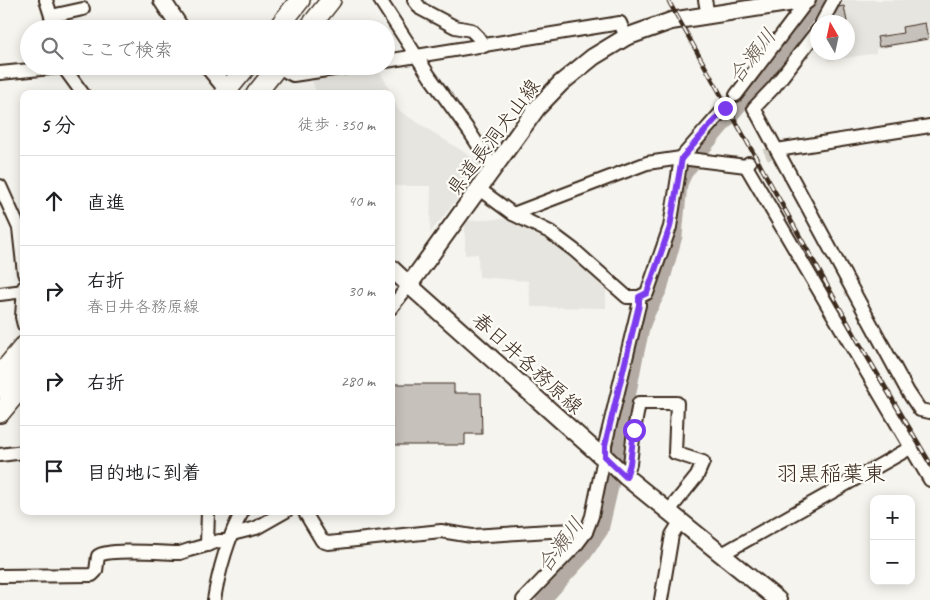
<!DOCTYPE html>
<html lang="ja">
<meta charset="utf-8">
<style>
body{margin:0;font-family:Caveat,"Klee One",sans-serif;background:#f6f6f6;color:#202124}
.controls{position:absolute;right:15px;bottom:15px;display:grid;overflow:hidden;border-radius:10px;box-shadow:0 2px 12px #0003}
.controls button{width:45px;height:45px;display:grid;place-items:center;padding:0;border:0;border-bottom:1px solid #e0e0e0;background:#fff;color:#202124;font:25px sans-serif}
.compass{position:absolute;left:810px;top:15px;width:45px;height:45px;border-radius:50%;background:#fff;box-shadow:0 2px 12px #0003;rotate:351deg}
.stop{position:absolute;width:15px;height:15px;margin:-11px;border:4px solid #7c3aed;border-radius:50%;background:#fff}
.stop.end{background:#7c3aed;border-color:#fff;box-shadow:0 1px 5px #0008}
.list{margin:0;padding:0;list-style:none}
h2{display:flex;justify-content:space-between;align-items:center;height:65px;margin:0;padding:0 20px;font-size:21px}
h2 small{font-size:16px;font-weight:400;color:#757577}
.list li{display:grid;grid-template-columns:32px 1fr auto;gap:15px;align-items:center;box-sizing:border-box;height:90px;padding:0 20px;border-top:1px solid #e0e0e0}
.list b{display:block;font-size:19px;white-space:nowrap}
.list p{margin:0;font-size:16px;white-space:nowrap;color:#757577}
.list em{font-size:16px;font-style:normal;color:#757577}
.icon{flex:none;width:28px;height:28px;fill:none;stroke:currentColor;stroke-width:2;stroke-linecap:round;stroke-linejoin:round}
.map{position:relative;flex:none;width:930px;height:600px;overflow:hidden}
.search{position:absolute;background:#fff;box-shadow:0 2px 12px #0003;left:20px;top:20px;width:375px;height:55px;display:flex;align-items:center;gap:12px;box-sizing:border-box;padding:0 18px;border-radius:28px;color:#757577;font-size:19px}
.panel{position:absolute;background:#fff;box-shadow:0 2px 12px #0003;left:20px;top:90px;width:375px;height:425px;border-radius:10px}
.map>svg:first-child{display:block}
.built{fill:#e7e5df}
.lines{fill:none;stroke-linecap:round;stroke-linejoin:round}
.river{stroke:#b4aca4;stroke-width:15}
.building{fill:#c7c1bb;stroke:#3b2a1e}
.minor-tunnel{stroke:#d0ccc4;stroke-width:12;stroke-dasharray:12 6;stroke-linecap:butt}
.minor-casing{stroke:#3b2a1e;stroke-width:16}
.major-casing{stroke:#3b2a1e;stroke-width:20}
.highway-casing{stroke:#3b2a1e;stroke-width:22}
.minor{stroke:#fdfcf7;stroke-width:12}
.major{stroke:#fdfcf7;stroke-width:16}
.highway{stroke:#fdfcf7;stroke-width:19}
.rail-casing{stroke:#3b2a1e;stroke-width:4.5}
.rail{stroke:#fdfcf7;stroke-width:2.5;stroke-dasharray:8;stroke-linecap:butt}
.route{stroke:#7c3aed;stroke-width:6}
.labels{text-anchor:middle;stroke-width:4.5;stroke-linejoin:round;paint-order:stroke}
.street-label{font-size:20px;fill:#3b2a1e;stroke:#fdfcf7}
.water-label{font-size:21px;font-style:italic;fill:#65584d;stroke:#fdfcf7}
.quarter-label{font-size:22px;fill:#3b2a1e;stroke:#fdfcf7}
</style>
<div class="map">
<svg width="930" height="600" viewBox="0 0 930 600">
<rect width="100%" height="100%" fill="#f5f4ee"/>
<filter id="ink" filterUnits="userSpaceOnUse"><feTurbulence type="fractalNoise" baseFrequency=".02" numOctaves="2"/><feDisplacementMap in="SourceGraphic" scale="10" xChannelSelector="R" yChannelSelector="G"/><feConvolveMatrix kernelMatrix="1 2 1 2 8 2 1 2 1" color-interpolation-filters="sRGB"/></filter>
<g filter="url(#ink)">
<g class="built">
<polygon points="832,0 930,0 930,40 876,49 876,53 828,61 827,53 848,52 848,22 822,22"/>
<polygon points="376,67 386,82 391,94 316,94 312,79 341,72"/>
<polygon points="391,94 398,110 484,165 430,233 431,186 391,186"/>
<polygon points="513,218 547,235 606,278 606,308 531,307 528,281 479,277 478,254 465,255 465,221"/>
</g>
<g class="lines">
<polyline class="river" points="543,600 583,556 601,530 611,487 635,360 643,324 648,312 660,289 675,236 680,184 685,173 704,147 756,86 777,64 817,0"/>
</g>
<g class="building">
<polygon points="844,6 847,22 834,22 832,8"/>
<polygon points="925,23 928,39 879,47 877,37 903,33 902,27"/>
<polygon points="391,384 454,384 454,393 481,393 482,434 465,434 465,445 392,445"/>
</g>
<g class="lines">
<polyline class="minor-tunnel" points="749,163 777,150"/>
<g class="minor-casing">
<g id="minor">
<polyline points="46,0 52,19 54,29"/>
<polyline points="380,0 430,77 469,131 493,168"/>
<polyline points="414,0 421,9 455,27 471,30 478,37 484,46"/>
<polyline points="705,0 708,15"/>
<polyline points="51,16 83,9"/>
<polyline points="822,22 834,0"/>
<polyline points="818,30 774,87 754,108 908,392 920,410 930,412"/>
<polyline points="386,61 620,23 626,37"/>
<polyline points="64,68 83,94"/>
<polyline points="287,72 293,75 354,66"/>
<polyline points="0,73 71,66"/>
<polyline points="736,95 808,0"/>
<polyline points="777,150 930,126"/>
<polyline points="746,166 930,480"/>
<polyline points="0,186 19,228 24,273"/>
<polyline points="479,189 513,214 550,232 574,250 627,297 639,297 647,293 670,227 681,158 725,108"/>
<polyline points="513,214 647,163 681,158 746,166 749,163"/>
<polyline points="24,287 22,317 24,325"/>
<polyline points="0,294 24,291"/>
<polyline points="391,308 409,285"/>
<polyline points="0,455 24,452"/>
<polyline points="605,457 605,445 639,305 639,297"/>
<polyline points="626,477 630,464 634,430 639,403 677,403 675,453 703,462 697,476 668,512"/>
<polyline points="208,511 207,545 219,541 229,541"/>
<polyline points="304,511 322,541 328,543 441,531 472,536 550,531 579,530 586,532"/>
<polyline points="232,534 256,528 286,511"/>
<polyline points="722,554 912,447"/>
<path d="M0,576L92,575L96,571L98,556C109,548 164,553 180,553L189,550L207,545"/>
<path d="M214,600C218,574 229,533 243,511"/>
<polyline points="523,600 577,544 586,532 592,516 604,458"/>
<polyline points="661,600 672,535 680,522"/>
</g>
</g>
<g class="major-casing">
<g id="major">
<polyline points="162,0 181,29"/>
<polyline points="208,66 231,94"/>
<polyline points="391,268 409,285 600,455 604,458 605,457 626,477 778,600"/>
<polyline points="409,285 537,108 561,83 593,57 626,37 671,21 807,0"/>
</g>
</g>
<g class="highway-casing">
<g id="highway">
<polyline points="277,29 300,0"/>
<polyline points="308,29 331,0"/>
<polyline points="224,94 247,66"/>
<polyline points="256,94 278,66"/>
<polyline points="0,375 24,346"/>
<polyline points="6,391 24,368"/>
<polyline points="0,413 24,384"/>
</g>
</g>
<use href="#minor" class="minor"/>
<use href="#major" class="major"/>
<use href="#highway" class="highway"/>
<g class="rail-casing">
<polyline id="rail" points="668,0 861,346 930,463"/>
</g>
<use href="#rail" class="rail"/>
</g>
</g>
<g class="lines" filter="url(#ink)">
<polyline class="route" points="634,430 630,464 626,477 605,457 605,445 639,305 639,297 647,293 670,227 682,158 725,108"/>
</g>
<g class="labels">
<g class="street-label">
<text transform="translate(493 137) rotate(-53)" y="7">県道長洞犬山線</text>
<text transform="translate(528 363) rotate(42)" y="7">春日井各務原線</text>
</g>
<g class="water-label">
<text transform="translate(752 56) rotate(-52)" y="7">合瀬川</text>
<text transform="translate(560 545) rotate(-53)" y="7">合瀬川</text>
</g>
<g class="quarter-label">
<text x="831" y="481">羽黒稲葉東</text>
</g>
</g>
</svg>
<div class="controls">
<button>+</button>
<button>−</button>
</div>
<svg class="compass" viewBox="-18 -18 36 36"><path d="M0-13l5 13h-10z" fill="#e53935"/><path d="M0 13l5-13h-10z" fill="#757577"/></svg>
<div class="stop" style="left:634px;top:430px"></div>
<div class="stop end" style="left:725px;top:108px"></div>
<div class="search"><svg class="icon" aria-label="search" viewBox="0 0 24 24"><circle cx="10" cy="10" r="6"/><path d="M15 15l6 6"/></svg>ここで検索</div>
<section class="panel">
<h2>5 分<small>徒歩 · 350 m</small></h2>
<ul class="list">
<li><svg class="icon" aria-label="ahead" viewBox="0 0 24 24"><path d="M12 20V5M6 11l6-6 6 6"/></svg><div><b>直進</b></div><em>40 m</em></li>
<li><svg class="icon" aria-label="right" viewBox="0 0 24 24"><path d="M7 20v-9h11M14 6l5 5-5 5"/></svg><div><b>右折</b><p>春日井各務原線</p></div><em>30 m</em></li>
<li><svg class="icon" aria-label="right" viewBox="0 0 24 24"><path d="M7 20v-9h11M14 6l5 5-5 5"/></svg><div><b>右折</b></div><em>280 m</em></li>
<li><svg class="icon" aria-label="arrive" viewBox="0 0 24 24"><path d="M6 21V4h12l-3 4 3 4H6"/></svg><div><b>目的地に到着</b></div></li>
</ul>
</section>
</div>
